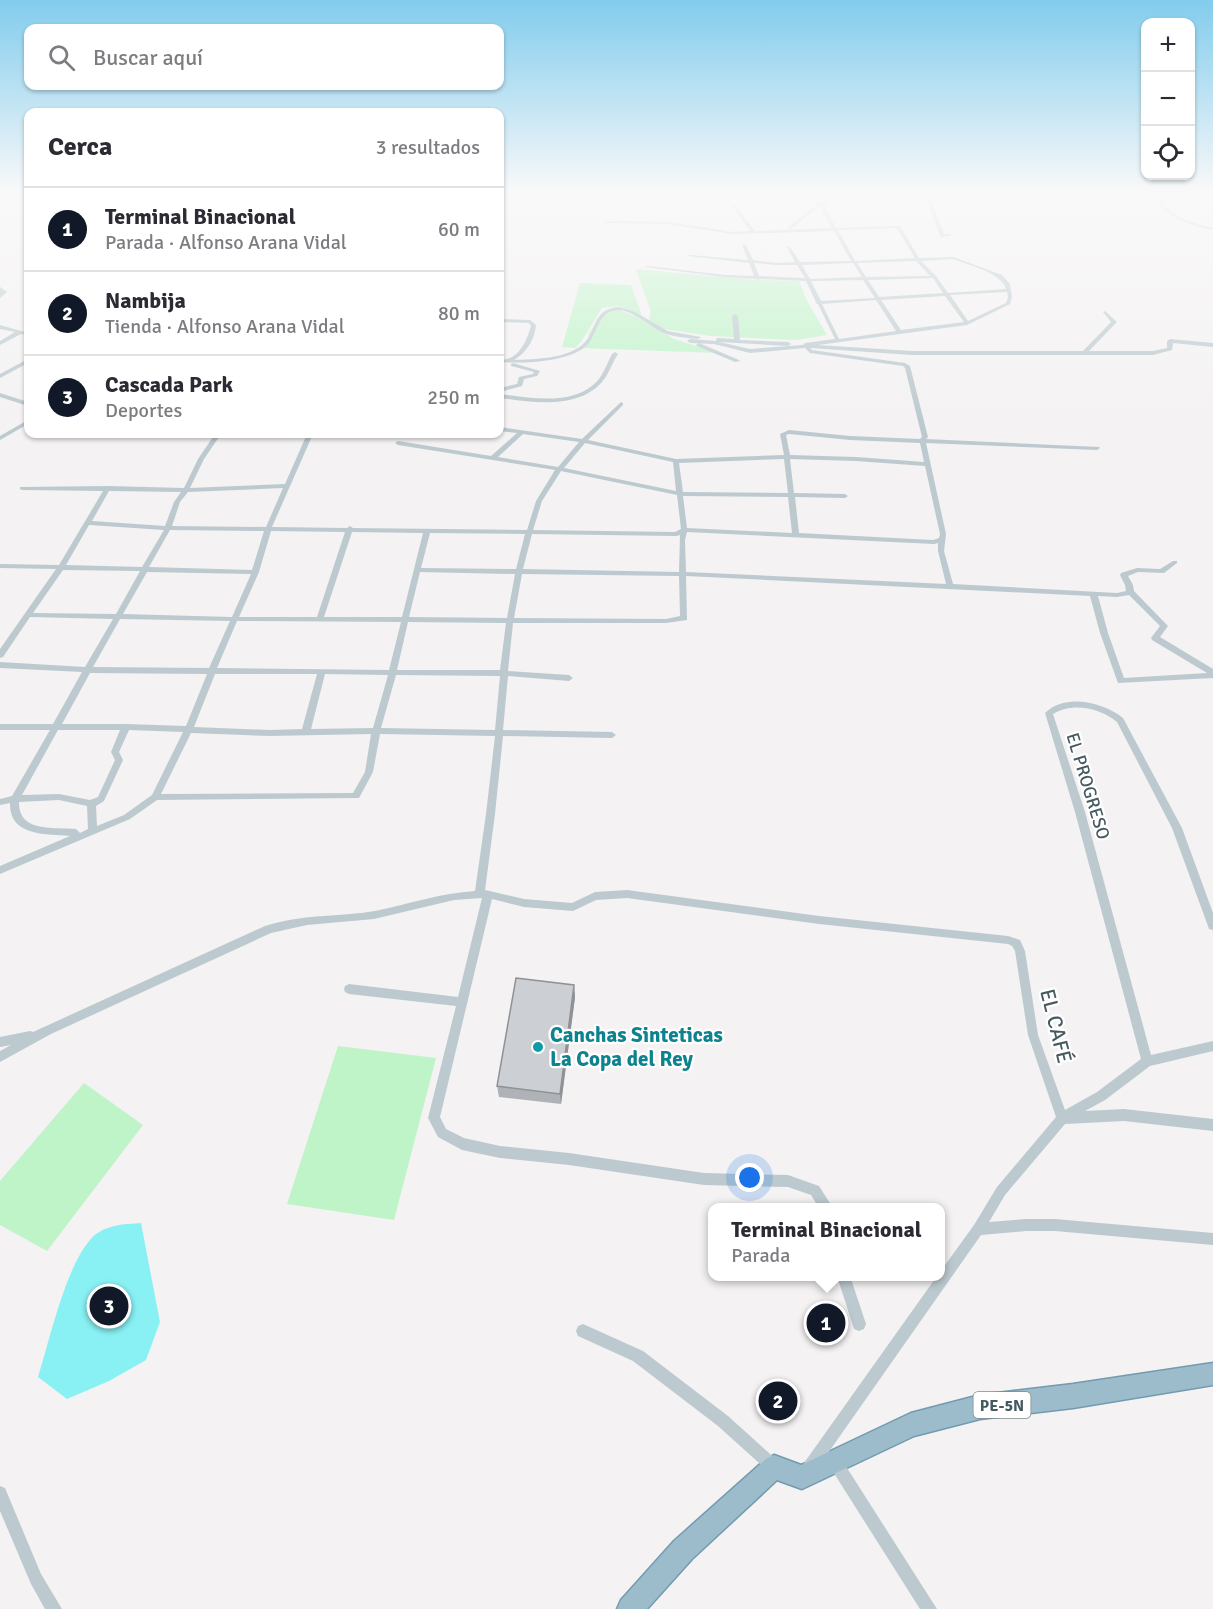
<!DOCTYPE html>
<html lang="es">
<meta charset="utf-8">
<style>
body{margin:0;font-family:Signika,sans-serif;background:#f7f7f7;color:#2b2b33}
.controls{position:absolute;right:18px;top:18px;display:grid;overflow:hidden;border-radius:12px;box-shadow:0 2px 4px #0004}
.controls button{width:54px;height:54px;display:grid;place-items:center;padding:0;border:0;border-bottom:2px solid #e1e1e2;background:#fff;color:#2b2b33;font:30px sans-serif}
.you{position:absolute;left:750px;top:1178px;width:21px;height:21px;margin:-15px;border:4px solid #fff;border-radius:50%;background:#1a73e8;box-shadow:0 0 0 9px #1a73e833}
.badge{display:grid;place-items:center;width:39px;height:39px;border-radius:50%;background:#111827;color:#fff;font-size:20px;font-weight:700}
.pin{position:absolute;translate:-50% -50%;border:3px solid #fff;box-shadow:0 2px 6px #0006}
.popup{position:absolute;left:708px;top:1203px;width:237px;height:78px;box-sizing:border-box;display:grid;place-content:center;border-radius:12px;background:#fff;filter:drop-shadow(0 2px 4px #0005);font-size:20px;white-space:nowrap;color:#7c7c81}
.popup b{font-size:22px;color:#2b2b33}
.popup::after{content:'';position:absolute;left:50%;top:100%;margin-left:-12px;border:12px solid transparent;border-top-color:#fff}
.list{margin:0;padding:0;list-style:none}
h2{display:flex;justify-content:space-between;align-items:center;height:78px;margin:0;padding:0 24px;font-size:26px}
h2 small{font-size:20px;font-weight:400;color:#7c7c81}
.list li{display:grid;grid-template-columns:39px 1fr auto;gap:18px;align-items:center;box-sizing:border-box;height:84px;padding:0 24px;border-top:2px solid #e1e1e2}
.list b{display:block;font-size:22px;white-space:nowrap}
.list p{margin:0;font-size:20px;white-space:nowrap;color:#7c7c81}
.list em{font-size:20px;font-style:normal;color:#7c7c81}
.icon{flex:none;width:33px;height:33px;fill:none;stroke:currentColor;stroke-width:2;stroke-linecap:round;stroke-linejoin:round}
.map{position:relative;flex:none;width:1213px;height:1609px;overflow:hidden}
.search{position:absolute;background:#fff;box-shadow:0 2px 4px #0004;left:24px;top:24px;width:480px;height:66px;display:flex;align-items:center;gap:15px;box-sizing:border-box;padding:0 21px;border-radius:12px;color:#7c7c81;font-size:22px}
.panel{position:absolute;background:#fff;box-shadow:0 2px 4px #0004;left:24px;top:108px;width:480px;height:330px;border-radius:12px}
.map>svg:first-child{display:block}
.green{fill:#bff4c9}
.water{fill:#89f1f4}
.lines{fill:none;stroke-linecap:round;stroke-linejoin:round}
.trunk-casing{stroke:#729bb0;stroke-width:3}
.minor{fill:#bccacf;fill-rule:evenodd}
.tertiary{fill:#bccacf;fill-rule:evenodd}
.trunk{fill:#9cbccb;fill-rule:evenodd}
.wall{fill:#afb3b7}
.shaded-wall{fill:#8f9295}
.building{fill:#ccd0d5;stroke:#8f9295;stroke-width:1.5}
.culture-dot{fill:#0f9aa8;stroke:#fff;stroke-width:2}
.labels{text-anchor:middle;stroke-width:4.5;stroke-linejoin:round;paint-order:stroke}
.shield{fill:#fff;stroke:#7f8c90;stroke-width:1.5}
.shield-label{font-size:16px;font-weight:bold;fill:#485a61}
.street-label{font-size:18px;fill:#485a61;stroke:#fff}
.near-street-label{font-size:21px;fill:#485a61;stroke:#fff}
.near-culture-label{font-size:21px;font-weight:bold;fill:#0d838f;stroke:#fff;text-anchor:start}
</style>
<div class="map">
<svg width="1213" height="1609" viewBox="0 0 1213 1609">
<rect width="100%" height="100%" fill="#f4f2f2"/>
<g class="green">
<polygon points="636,269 757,280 799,281 807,301 827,335 796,340 711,336 664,329 649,320 651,312"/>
<polygon points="580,283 631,285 642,316 618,306 602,308 581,342 575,348 562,347"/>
<polygon points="614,308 635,316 674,339 718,353 580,348 588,341 589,333 606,310"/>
<polygon points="338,1046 436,1058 394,1220 287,1204"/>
<polygon points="84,1083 143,1125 47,1251 0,1225 0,1181"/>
</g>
<path class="water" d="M141,1223L160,1322L146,1360L109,1381L67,1399L38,1377C50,1339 65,1269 90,1240C102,1225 124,1224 141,1223Z"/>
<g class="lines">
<g class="trunk-casing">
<polygon id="trunk" points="1213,1363 1213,1385 1073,1408 980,1419 914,1436 802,1489 777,1480 692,1559 647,1609 617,1609 621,1600 674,1541 766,1459 774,1455 801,1465 911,1413 980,1395 1073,1384"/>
</g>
<g class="minor">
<path d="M878,195H888L825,203L827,212L836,228L900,226L919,258L954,257L1002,275L1010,284L1012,297L1010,304L967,325L818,345L912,351H1083L1111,322L1103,312L1105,311L1117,322L1089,351H1153L1167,348V341L1170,339L1213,343V347L1173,343L1172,350L1153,355H912L810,348L812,350L905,363L910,366L928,437L926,439L1099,447L1100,448L1097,450L926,443L946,534L944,551L953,584L1117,593L1126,591L1125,585L1120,575L1121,573L1137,568L1160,569L1173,561H1177V563L1164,573L1138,572L1128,576L1133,585L1134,591L1168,626L1160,637L1213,669V678L1118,683L1100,633L1090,596L686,576L687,620L666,623H513L508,671L569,675L573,678L569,681L508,676L503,730L612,732L616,735L612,738L503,736L495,814L485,890L524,899L572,903L595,892L627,890L819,916L1008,936L1020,940L1025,951L1038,1035L1065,1110L1097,1092L1141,1059L1075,812L1045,713C1065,693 1103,702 1123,718L1182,828L1213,913V930L1209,929L1208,926L1172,828L1117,722C1100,708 1073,702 1053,714L1085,812L1151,1055L1213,1041V1051L1150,1066L1105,1100L1085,1111L1124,1109L1213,1119V1131L1124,1121L1065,1124L1005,1195L989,1222L1026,1219H1055L1213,1233V1245L1055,1231H1026L981,1235L814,1473L809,1475L804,1473L802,1468L804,1463L937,1276H940V1272L974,1225L997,1187L1056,1117L1028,1035L1015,951L1012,946L1008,944L819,924L627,898L596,900L573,911L524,907L492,899L440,1117L446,1129L464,1138L500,1146L569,1153L704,1173L788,1175L819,1186L833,1208H819L811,1195L788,1187L704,1185L569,1165L500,1158L462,1150L438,1137L428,1118L456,1006L349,994L345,992L344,989L345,986L349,984L458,997L482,898L454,900L374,919L307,925L271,933L51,1034L0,1062V1051L11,1045L0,1047V1037L30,1031L33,1032L265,926C301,914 339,917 375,911C409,904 441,893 475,891L486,814L495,736L380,734L373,772L359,798L157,800L130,819L0,874V866L70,836C47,834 9,837 10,803L0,805V799L12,796L50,730H0V724H53L82,672L0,668V662L85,667L113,619L30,617L3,657L0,658V649L56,569L0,568V564L59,565L103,491L22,490L20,489V487L108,486L184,488L198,459L215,434H221L204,459L190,488L285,484L307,434H313L272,527L347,528L350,526L353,528L527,530L536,501L555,470L398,445L395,443L398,441L491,456L517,433L500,431V427L582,439L621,402L623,403V405L588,440L676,459L784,455L780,434L789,430L850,436L920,439L922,437L905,368L903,366L810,353L805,348L750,353L714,344L690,343L687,341L690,339L716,341V339L718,338L734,339L732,316L735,314L738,316L740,340L788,342L791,344L788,346L719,342L750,349L803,345L805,343L835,339L818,304L815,303L816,302L806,281L760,279L758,280L756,279L725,277L645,267L647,266L725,275L754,276L749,263L688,256L690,255L748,260L742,245L744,244L746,245L753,260L777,263L795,262L787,247L789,246L800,262L851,261L834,231L733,234L667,224L606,223L604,222L606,221L667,222L733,232L750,231L732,205L734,204L755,231L832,228L823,212L821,205L791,229L787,228L821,201ZM897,228L915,258L855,261L838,230ZM953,259C968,265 1002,273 1006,289L948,293L936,276L921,261ZM916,261L930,276L866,277L857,263ZM754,263L777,265H797L805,278L759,276ZM853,263L862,277L810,279L802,265ZM933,278L943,293L879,297L868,280ZM863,280L875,298L821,301L811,281ZM1007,292L1008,297L1006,303L968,321L950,295ZM945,296L964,322L901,330L881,300ZM876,300L896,331L839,339L822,304ZM523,434L579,442L558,467L498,457ZM789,434L850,440L920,443L924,462L856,457L790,455L786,435ZM585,443L673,462L676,491L564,468ZM784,459L788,493L683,492L679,463ZM790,459L856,461L925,466L940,534L939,538L933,540L799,533L795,497L845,498L848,496L845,494L794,493ZM561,471L677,495L681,529L675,532L533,530L542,501ZM283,488L266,527L172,526L180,502L188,492ZM109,491L181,492L174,502L165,526L92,521ZM683,496L788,497L792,533L687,528ZM89,525L164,530L142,567L66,565ZM170,530L264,531L252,570L149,567ZM271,531L345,532L317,617H239L259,572ZM352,532L423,533L402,617H324ZM687,532L934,544L938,543V551L946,584L686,572L685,540ZM430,533L525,534L516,569L421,568ZM532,534L676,536L680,535L679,572L523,569ZM63,570L140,571L116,614L33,613ZM147,572L251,574L232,617L123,614ZM420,572L515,574L507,618L409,617ZM522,574L679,576L680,616L666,619L514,618ZM1129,595L1160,626L1151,638L1152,640L1207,673L1124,678L1108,633L1098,596L1117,597ZM120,619L230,621L209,668L93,667ZM237,621L401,622L389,670L217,668ZM408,622L506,623L500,670H397ZM90,673L207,674L186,726L126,724H62ZM215,674H317L302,729L270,730L194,727ZM325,674L388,675L373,728L311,729ZM396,675L500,676L495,730L381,728ZM58,730H120L111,752L115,760L98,797L90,800L59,794L22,795ZM129,730L183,732L152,795L124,815L97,826L96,806L104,801L123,760L119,752ZM191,733L270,736L371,734L365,772L353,793L161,794ZM59,800L87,806L88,829L80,833L76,829C55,827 18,833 19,802Z"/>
<polygon points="925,195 929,195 944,234 949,234 951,236 942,237 940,236"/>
<path d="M1165,195H1169L1162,203C1176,219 1193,223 1213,228V230C1191,225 1173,221 1158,203Z"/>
<path d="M619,307L635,312L668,331L701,337L698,339C687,338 676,337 666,334C650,328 629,305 612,311C599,314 596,335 588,344C573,362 522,364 500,362V360C519,360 526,342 531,326L529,323L500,322V319L530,320L536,325C535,339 527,352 514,360C535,359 565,359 582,345C598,332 591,309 619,307Z"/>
<polygon points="0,325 28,333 28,335 21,334 0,345 0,341 15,332 0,329"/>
<polygon points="699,343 739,360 740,361 735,362 697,346 696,345"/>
<path d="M615,352L618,354C612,363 609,374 602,382C577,410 532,402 500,398V394C531,398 576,407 599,379C604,372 608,362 612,354Z"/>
<polygon points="26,360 28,360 28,363 0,378 0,374"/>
<polygon points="513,363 540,371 537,376 524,379 522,386 500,392 500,388 517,384 519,377 533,374 534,372 511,366 511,364"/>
<polygon points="0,393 28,402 28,406 0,397"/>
<polygon points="28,420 28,424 0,440 0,436"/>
<polygon points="837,1276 850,1276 866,1324 864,1329 859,1331 854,1329"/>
<polygon points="583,1324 643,1351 728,1416 779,1462 781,1467 779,1472 774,1474 769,1472 718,1426 633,1361 578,1336 576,1331 578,1326"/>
<polygon points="835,1455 840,1457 937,1609 920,1609 830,1467 828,1462 830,1457"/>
<polygon points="0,1486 5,1488 41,1574 62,1609 45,1609 31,1584 0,1511"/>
</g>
<g class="tertiary">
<polygon points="0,195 8,195 0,198"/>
<polygon points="0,287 7,292 0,298"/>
</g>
<use href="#trunk" class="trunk"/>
</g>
<polygon class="wall" points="574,985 575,997 561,1104 499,1097 497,1086"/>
<polygon class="shaded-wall" points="574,985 575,997 561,1104 560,1094"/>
<polygon class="building" points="516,978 574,985 560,1094 497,1086"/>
<linearGradient id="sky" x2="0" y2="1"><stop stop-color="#82cced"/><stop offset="0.46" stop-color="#faf9f9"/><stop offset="1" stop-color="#faf9f9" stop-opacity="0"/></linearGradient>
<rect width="1213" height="420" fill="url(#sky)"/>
<circle class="culture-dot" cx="538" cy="1047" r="6"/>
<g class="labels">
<rect class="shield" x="973.5" y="1392" width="57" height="26" rx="4.5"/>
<g class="shield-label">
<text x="1002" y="1411">PE-5N</text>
</g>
<g class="street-label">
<text transform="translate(1088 786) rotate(73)" y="6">EL PROGRESO</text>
</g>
<g class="near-street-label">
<text transform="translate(1056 1026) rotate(76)" y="7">EL CAFÉ</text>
</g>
<g class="near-culture-label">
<text x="550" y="1042">Canchas Sinteticas<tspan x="550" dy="24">La Copa del Rey</tspan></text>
</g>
</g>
</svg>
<div class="controls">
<button>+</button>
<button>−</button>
<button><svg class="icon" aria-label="locate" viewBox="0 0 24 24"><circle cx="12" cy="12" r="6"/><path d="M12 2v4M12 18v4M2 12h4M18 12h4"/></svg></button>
</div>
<div class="you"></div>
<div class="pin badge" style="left:826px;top:1323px">1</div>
<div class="popup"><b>Terminal Binacional</b>Parada</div>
<div class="pin badge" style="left:778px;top:1401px">2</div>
<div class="pin badge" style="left:109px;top:1306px">3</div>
<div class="search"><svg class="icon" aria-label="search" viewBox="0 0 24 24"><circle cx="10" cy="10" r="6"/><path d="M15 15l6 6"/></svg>Buscar aquí</div>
<section class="panel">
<h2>Cerca<small>3 resultados</small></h2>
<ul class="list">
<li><span class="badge">1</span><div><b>Terminal Binacional</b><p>Parada · Alfonso Arana Vidal</p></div><em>60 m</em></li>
<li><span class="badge">2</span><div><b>Nambija</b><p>Tienda · Alfonso Arana Vidal</p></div><em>80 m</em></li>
<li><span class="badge">3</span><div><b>Cascada Park</b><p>Deportes</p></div><em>250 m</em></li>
</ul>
</section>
</div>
